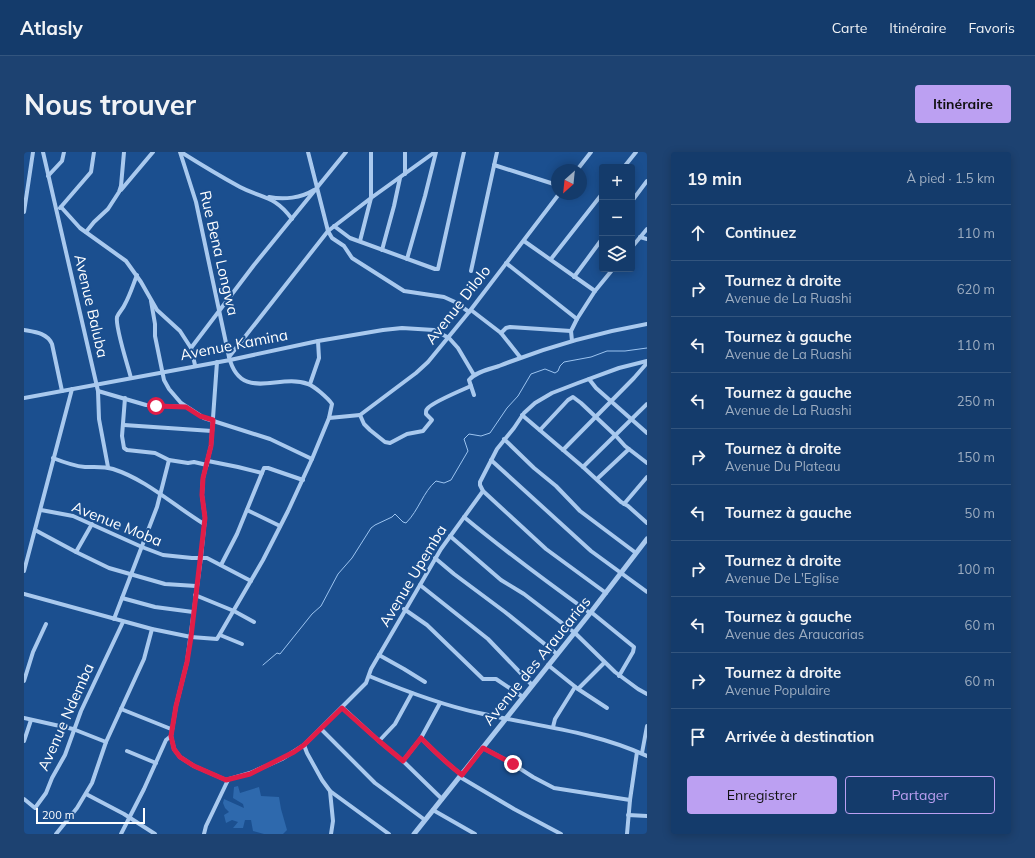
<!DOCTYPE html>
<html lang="fr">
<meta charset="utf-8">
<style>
body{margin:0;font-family:Mulish,sans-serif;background:#1d4271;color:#f1f3f6}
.controls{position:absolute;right:12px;top:12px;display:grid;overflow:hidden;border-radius:4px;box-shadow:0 2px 10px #0003}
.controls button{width:36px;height:36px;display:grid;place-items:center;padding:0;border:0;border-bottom:1px solid #33557e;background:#143b6b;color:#f1f3f6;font:20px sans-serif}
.compass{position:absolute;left:527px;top:12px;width:36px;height:36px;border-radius:50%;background:#143b6b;box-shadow:0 2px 10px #0003;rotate:207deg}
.scale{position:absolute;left:12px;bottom:10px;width:109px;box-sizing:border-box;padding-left:4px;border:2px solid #fff;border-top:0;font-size:11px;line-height:14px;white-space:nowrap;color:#fff;-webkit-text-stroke:3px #1b4f8f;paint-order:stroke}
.stop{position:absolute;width:12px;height:12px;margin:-9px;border:3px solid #e11d48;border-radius:50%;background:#fff}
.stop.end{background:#e11d48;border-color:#fff;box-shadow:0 1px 4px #0008}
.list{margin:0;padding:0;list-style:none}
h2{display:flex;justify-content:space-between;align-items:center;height:52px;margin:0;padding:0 16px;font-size:17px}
h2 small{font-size:13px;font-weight:400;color:#9dadc1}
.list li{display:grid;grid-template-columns:26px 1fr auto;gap:12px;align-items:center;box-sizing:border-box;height:56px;padding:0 16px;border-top:1px solid #33557e}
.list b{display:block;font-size:15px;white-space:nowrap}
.list p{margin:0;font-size:13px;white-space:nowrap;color:#9dadc1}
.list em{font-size:13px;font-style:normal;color:#9dadc1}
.actions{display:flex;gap:8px;padding:12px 16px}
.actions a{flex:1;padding:9px 0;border:1px solid #bca0f2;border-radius:4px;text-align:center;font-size:14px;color:#bca0f2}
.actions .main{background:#bca0f2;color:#111}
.icon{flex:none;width:22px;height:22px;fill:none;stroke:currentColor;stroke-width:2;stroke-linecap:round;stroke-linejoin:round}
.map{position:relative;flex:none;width:623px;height:682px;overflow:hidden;border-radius:4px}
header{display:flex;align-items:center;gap:24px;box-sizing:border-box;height:56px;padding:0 20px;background:#143b6b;border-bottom:1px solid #33557e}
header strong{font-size:19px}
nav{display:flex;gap:22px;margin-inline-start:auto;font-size:14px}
.intro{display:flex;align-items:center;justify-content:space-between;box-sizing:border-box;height:96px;padding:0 24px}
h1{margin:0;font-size:28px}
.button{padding:10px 18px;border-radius:4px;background:#bca0f2;color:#111;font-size:14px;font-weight:700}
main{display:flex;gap:24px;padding:0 24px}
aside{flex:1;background:#143b6b;border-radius:4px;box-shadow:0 2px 10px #0003}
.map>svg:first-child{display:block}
.green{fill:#2e69ad}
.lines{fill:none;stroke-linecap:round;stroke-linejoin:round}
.stream{stroke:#9cc4f0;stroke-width:1}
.minor{stroke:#a9c9ee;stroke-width:4}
.tertiary{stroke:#a9c9ee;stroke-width:5}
.route{stroke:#e11d48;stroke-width:5}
.labels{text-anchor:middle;stroke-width:4;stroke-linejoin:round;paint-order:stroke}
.street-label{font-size:15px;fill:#fff;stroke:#1b4f8f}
</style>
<header>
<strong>Atlasly</strong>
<nav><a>Carte</a><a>Itinéraire</a><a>Favoris</a></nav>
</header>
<div class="intro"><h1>Nous trouver</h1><a class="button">Itinéraire</a></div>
<main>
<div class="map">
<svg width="623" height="682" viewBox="0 0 623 682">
<rect width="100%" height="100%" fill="#1b4f8f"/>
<polygon class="green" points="214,634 216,641 235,635 237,644 255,645 257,657 263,678 259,682 240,682 229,679 227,668 221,668 219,676 209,676 214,670 208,668 202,671 200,663 205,660 201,656 199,651 200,647 220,656 219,652 209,646 210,635"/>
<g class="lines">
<path class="stream" d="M239,513L253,501L256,502L288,462L297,454L314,422L328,406L347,376L351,373L368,365L371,362L379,370L382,371C395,358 399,340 412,329L420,331L427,328L444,299L440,287L445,282L457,284L466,281L483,256L494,244L507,222L521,217L531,221L534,219L536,214L540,210L567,205L583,199H601L623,196"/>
<g class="minor">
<polyline points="19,0 74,239 75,267 84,315"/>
<path d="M157,0C176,12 196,24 216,35C239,47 250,43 268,67"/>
<polyline points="284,0 304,79 308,86 320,94 328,106 380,139 420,145 431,150 445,160"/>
<polyline points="381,0 381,22"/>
<polyline points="470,13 533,33"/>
<polyline points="600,15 612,0"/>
<polyline points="553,18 567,0"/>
<polyline points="24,24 38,9 40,0"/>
<polyline points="97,38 129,0"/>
<path d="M245,45C260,48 277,46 290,38"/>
<polyline points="608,49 623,29"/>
<polyline points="37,55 56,76 102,109 117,130 133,158 156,179 167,196"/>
<polyline points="36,56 67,20 70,0"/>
<polyline points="0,60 9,0"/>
<polyline points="310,74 326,86 411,117 414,117 440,0"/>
<polyline points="62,80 70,70 84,57 95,40 97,34 100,0"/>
<polyline points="616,85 623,87"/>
<polyline points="336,89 347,46 347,0"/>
<polyline points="500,89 571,139"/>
<polyline points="608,95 623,77"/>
<polyline points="358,98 370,54 376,26"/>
<polyline points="383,107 401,44 412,0"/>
<polyline points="527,107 578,42"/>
<polyline points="482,111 553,167"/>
<polyline points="447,119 473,0"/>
<polyline points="550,125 578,87"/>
<polyline points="127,149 131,172 131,184 140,228 145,237 157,251 180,266 246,287 288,307"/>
<polyline points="447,158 477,181 496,205"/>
<path d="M0,178C11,180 23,181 28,192L38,239"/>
<polyline points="477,181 482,176 486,175 547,179"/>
<polyline points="548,189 547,179 553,167 571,139 589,117"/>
<polyline points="205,205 304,79 347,46 411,0"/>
<polyline points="193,210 187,294 179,326 178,343 181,366 177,405 163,510 152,554 147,584 150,597 156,605 170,614 202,628 226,621 258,607 280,593 342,531 347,517 417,397 459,339"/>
<polyline points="171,213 167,196 230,113 322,0"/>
<path d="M107,226C104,214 91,175 93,165C95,160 99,157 101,152C106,143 109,133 113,123"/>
<polyline points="565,227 572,236 623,281"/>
<polyline points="286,232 295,206 294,189"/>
<polyline points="74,239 122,253 162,255"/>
<path d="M450,243L445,228C451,220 466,217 475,214C523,195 572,181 623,172"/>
<polyline points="0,246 206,208 294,189 359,178 378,176 410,178 425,186 434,196 450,223"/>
<polyline points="101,246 98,284 100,296 103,298 131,301 145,308 164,311 170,310 183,313"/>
<polyline points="336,263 392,221 404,210 445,160 535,42"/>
<path d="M336,263L340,272L346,278L361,290L366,291L383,282L399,279L408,268L402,262C402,258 402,258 404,256C409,250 438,238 447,234"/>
<polyline points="498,263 559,315 597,350 604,354 623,371"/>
<polyline points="305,266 336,263"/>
<polyline points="100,273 188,279"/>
<polyline points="516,278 544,248 549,245 557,251 592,284 601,294 623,311"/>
<polyline points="480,287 510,316 532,334 556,359 612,401"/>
<polyline points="539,298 610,226 623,211"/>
<path d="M29,306C39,310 50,314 61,315C70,315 80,314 89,317C123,328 149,353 180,372"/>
<polyline points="467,308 567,399 623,440"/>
<polyline points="184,309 214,315 238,321"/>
<polyline points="559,315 623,252"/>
<polyline points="573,327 605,297"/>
<polyline points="600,352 623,325"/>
<polyline points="17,358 49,364 118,395 139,403 168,406 183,406 227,429"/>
<polyline points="223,358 256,374"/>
<path d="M440,365C481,399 523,430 566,461"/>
<polyline points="11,378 52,400 68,372"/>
<polyline points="426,384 477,428 500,442 551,481 591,520 614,537 623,542"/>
<polyline points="52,400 85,416 141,432 172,434"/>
<polyline points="411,406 430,422 481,460 533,502"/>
<polyline points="197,413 213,382 240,316 244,316 279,328"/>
<polyline points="0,419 48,237"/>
<polyline points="396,433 464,487 508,533"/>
<polyline points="582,441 522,397 459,339 456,333 456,330 473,297 490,276 500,261 511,251 528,241 554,231 595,216 623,209"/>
<path d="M0,442L128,477L167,485L193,487L239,408L264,359L288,307L305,266L308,252C304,246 290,234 284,232C254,221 217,251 205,205L172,50L156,0"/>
<polyline points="171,443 210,459 230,470"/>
<polyline points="98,446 131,455 169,460"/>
<polyline points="380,457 403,473 459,527 472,527 499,545"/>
<polyline points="567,460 610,495 609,500 595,524"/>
<polyline points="90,467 133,355 145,308"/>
<polyline points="196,483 218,492"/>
<polyline points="355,503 380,517 401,530"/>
<polyline points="524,513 554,537 583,556"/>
<path d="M345,524C381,539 417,553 455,561C512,574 569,579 623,604"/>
<polyline points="0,529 9,500 22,472"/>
<polyline points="554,537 580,511"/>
<polyline points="319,556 355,589 379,609 418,647"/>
<polyline points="97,557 147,577"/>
<polyline points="0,566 49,577 82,590"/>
<polyline points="529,575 531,567 551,535"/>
<polyline points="297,577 351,631 401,668"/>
<path d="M397,586C410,599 423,612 438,623"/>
<polyline points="0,589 7,568"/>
<polyline points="355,589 371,572 388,541"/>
<polyline points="280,593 283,601 298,628 306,639 365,682"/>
<polyline points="459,596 484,609 509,625 530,636 606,648"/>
<polyline points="103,599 132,611"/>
<polyline points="618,601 623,574"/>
<polyline points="379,609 397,586 416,551"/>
<polyline points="436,625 490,657 537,682"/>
<polyline points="306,639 309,669 307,682"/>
<polyline points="62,642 100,662 131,682"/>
<polyline points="0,647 11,656 22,641 28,626 41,603 57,559 99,470"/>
<polyline points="409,658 451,682"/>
<polyline points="604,663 623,664"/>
<polyline points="32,682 53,656 68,631 82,590 120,507 128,477"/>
<polyline points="97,682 120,637 142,588 147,584"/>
<polyline points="180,682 182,674 204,628"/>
<polyline points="603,682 606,648 613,600"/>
</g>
<polyline class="tertiary" points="390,682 567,460 623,387"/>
</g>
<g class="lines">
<path class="route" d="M132,254L162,255L176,264L189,268L187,294L179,326L178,343L181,366L167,485L163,510L152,554L147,584L150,597L156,605L170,614L202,628L226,622L270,600L280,593L318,556L355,589L379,609L397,586C410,599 423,612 438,623L459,596L489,612"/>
</g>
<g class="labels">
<g class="street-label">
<text transform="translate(195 101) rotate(77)" y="5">Rue Bena Longwa</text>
<text transform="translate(434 153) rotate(-52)" y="5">Avenue Dilolo</text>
<text transform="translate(67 154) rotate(77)" y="5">Avenue Baluba</text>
<text transform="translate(210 193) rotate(-11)" y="5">Avenue Kamina</text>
<text transform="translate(93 372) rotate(22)" y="5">Avenue Moba</text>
<text transform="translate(389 424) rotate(-59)" y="5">Avenue Upemba</text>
<text transform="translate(513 509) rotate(-51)" y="5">Avenue des Araucarias</text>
<text transform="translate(42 565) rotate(-66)" y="5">Avenue Ndemba</text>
</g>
</g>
</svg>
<div class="controls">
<button>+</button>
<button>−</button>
<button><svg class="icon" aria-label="layers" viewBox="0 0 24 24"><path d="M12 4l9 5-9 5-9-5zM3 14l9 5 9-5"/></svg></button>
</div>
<svg class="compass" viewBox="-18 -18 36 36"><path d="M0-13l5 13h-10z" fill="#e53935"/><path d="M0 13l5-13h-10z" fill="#9dadc1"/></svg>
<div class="scale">200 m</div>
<div class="stop" style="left:132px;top:254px"></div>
<div class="stop end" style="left:489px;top:612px"></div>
</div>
<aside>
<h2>19 min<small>À pied · 1.5 km</small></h2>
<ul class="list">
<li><svg class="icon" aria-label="ahead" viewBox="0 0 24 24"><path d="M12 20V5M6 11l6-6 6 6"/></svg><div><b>Continuez</b></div><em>110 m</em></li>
<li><svg class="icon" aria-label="right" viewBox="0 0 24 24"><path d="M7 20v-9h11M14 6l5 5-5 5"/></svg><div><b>Tournez à droite</b><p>Avenue de La Ruashi</p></div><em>620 m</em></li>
<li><svg class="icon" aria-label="left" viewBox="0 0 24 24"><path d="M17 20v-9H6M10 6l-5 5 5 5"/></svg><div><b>Tournez à gauche</b><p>Avenue de La Ruashi</p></div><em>110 m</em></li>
<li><svg class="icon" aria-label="left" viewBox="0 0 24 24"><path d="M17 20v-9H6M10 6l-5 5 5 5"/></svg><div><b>Tournez à gauche</b><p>Avenue de La Ruashi</p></div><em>250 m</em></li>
<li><svg class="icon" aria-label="right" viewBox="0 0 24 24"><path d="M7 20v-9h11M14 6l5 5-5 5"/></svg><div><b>Tournez à droite</b><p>Avenue Du Plateau</p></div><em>150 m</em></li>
<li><svg class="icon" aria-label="left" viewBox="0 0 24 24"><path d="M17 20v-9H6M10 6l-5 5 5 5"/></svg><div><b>Tournez à gauche</b></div><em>50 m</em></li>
<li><svg class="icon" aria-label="right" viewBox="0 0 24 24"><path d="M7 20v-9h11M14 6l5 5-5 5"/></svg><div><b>Tournez à droite</b><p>Avenue De L'Eglise</p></div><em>100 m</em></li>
<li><svg class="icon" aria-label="left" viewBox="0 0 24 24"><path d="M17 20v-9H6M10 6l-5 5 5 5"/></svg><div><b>Tournez à gauche</b><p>Avenue des Araucarias</p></div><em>60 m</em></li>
<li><svg class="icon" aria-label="right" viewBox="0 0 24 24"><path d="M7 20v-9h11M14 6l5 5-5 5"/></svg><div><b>Tournez à droite</b><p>Avenue Populaire</p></div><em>60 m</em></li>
<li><svg class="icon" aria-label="arrive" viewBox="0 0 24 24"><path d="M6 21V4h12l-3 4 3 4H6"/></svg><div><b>Arrivée à destination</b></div></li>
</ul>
<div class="actions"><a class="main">Enregistrer</a><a>Partager</a></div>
</aside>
</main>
